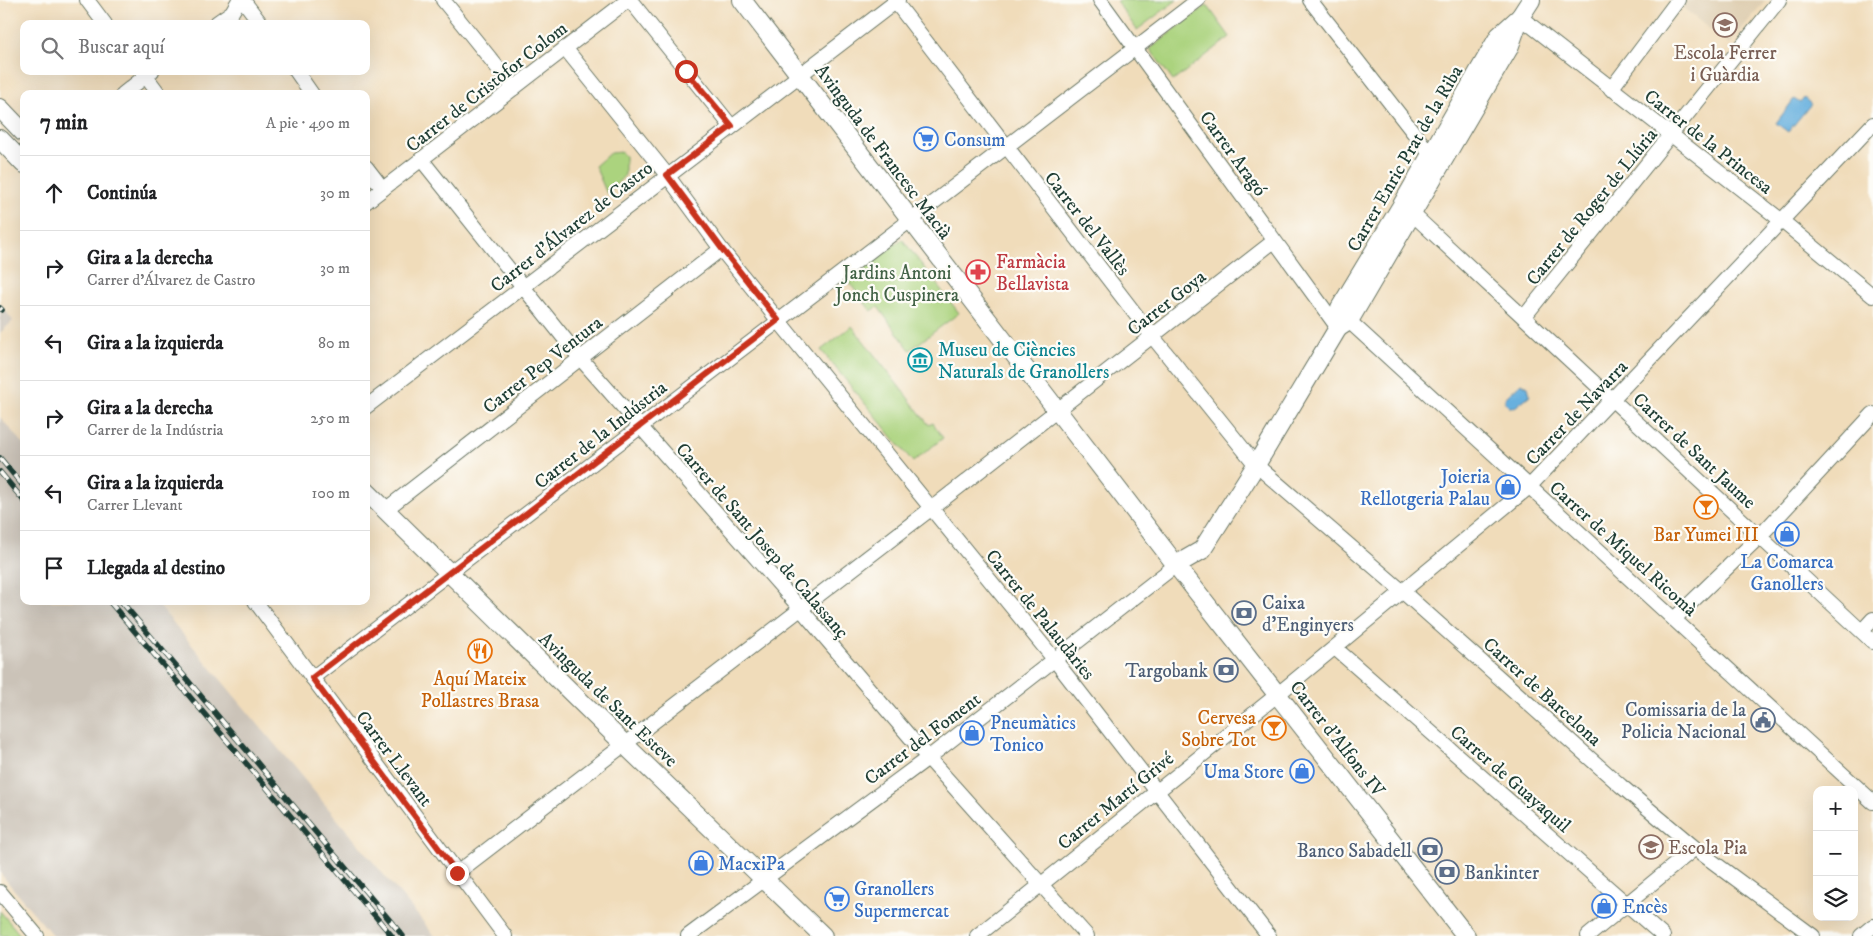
<!DOCTYPE html>
<html lang="es">
<meta charset="utf-8">
<style>
body{margin:0;font-family:"IM FELL DW Pica",serif;background:#f6f6f6;color:#202124}
.controls{position:absolute;right:15px;bottom:15px;display:grid;overflow:hidden;border-radius:10px;box-shadow:0 5px 20px #0002}
.controls button{width:45px;height:45px;display:grid;place-items:center;padding:0;border:0;border-bottom:1px solid #e0e0e0;background:#fff;color:#202124;font:25px sans-serif}
.stop{position:absolute;width:15px;height:15px;margin:-11px;border:4px solid #c8321e;border-radius:50%;background:#fff}
.stop.end{background:#c8321e;border-color:#fff;box-shadow:0 1px 5px #0008}
.list{margin:0;padding:0;list-style:none}
h2{display:flex;justify-content:space-between;align-items:center;height:65px;margin:0;padding:0 20px;font-size:21px}
h2 small{font-size:16px;font-weight:400;color:#757577}
.list li{display:grid;grid-template-columns:32px 1fr auto;gap:15px;align-items:center;box-sizing:border-box;height:75px;padding:0 20px;border-top:1px solid #e0e0e0}
.list b{display:block;font-size:19px;white-space:nowrap}
.list p{margin:0;font-size:16px;white-space:nowrap;color:#757577}
.list em{font-size:16px;font-style:normal;color:#757577}
.icon{flex:none;width:28px;height:28px;fill:none;stroke:currentColor;stroke-width:2;stroke-linecap:round;stroke-linejoin:round}
.map{position:relative;flex:none;width:1873px;height:936px;overflow:hidden}
.search{position:absolute;background:#fff;box-shadow:0 5px 20px #0002;left:20px;top:20px;width:350px;height:55px;display:flex;align-items:center;gap:12px;box-sizing:border-box;padding:0 18px;border-radius:10px;color:#757577;font-size:19px}
.panel{position:absolute;background:#fff;box-shadow:0 5px 20px #0002;left:20px;top:90px;width:350px;height:515px;border-radius:10px}
.map>svg:first-child{display:block}
.built{fill:#dfcfb2}
.industrial{fill:#cbc3b8}
.green{fill:#abd37e;stroke:#658859}
.water{fill:#67b0de;stroke:#437689}
.lines{fill:none;stroke-linecap:round;stroke-linejoin:round}
.minor-casing{stroke:#687563;stroke-width:16}
.tertiary-casing{stroke:#687563;stroke-width:20}
.minor{stroke:#fff;stroke-width:14}
.tertiary{stroke:#fff;stroke-width:18}
.rail-casing{stroke:#1f3d34;stroke-width:5.5}
.rail{stroke:#fdfcf7;stroke-width:4;stroke-dasharray:11;stroke-linecap:butt}
.route{stroke:#c8321e;stroke-width:6}
.labels{text-anchor:middle;stroke-width:4.5;stroke-linejoin:round;paint-order:stroke}
.education-label{font-size:19px;fill:#785e54;stroke:#fdfcf7}
.street-label{font-size:19px;fill:#1f3d34;stroke:#fdfcf7}
.shop-label{font-size:19px;fill:#366cbe;stroke:#fdfcf7;text-anchor:start}
.health-label{font-size:19px;fill:#be3a42;stroke:#fdfcf7;text-anchor:start}
.park-label{font-size:19px;fill:#426246;stroke:#fdfcf7}
.culture-label{font-size:19px;fill:#0d838f;stroke:#fdfcf7;text-anchor:start}
.food-label{font-size:19px;fill:#c56008;stroke:#fdfcf7}
.service-label{font-size:19px;fill:#4e5e75;stroke:#fdfcf7;text-anchor:end}
</style>
<div class="map">
<svg width="1873" height="936" viewBox="0 0 1873 936">
<rect width="100%" height="100%" fill="#fdfcf7"/>
<filter id="ink" filterUnits="userSpaceOnUse"><feTurbulence type="fractalNoise" baseFrequency=".02" numOctaves="2"/><feDisplacementMap in="SourceGraphic" scale="10" xChannelSelector="R" yChannelSelector="G"/><feConvolveMatrix kernelMatrix="1 2 1 2 8 2 1 2 1" color-interpolation-filters="sRGB"/></filter>
<filter id="wash" filterUnits="userSpaceOnUse"><feTurbulence type="fractalNoise" baseFrequency=".0096" numOctaves="4" result="noise"/><feDisplacementMap in="SourceGraphic" scale="20" xChannelSelector="R" yChannelSelector="G"/><feGaussianBlur stdDeviation="1.12" result="paint"/><feColorMatrix in="noise" values="0 0 0 0 0 0 0 0 0 0 0 0 0 0 0 0 0 1.4 0 .05"/><feComposite in="paint" operator="in"/></filter>
<g filter="url(#wash)">
<rect width="100%" height="100%" fill="#f0dcba"/>
<polygon class="built" points="1686,0 1765,0 1729,45 1681,6"/>
<g class="industrial">
<polygon points="0,303 13,321 0,333"/>
<polygon points="0,417 24,445 24,601 155,601 435,936 53,936 0,873"/>
</g>
<g class="green">
<polygon points="1119,0 1177,0 1137,30 1117,2"/>
<polygon points="1207,5 1230,37 1173,81 1150,49"/>
<polygon points="621,152 625,156 625,175 607,194 595,166 610,153"/>
<polygon points="902,239 959,313 910,350 878,307 871,311 848,281"/>
<polygon points="852,326 929,425 933,423 943,438 913,462 821,350"/>
<polygon points="0,911 21,936 0,936"/>
</g>
<g class="water">
<polygon points="1804,98 1811,104 1788,132 1776,123 1794,99 1800,103"/>
<polygon points="1521,383 1528,387 1530,395 1515,407 1509,407 1505,403 1505,398"/>
</g>
</g>
<g filter="url(#ink)">
<g class="lines">
<g class="minor-casing">
<g id="minor">
<polyline points="87,0 105,24"/>
<polyline points="243,0 261,24"/>
<polyline points="443,0 514,88"/>
<polyline points="630,0 731,126"/>
<polyline points="894,0 1153,337 1256,465 1402,591 1621,786 1701,853 1813,936"/>
<polyline points="1100,0 1338,328"/>
<polyline points="1310,0 1431,155"/>
<polyline points="1520,17 1782,221 1873,296"/>
<polyline points="215,24 232,12 239,0"/>
<polyline points="565,48 667,175 721,249 778,320 1054,659 1269,936"/>
<polyline points="142,71 159,94"/>
<polyline points="296,71 312,94"/>
<polyline points="1611,89 1678,0"/>
<polyline points="123,94 152,71"/>
<polyline points="421,159 580,358 800,608 922,751 1087,936"/>
<polyline points="366,167 383,189"/>
<polyline points="366,202 628,0"/>
<polyline points="1405,207 1873,642"/>
<polyline points="1524,317 1779,0"/>
<polyline points="1349,321 1873,802"/>
<polyline points="366,407 898,0"/>
<polyline points="385,510 721,249"/>
<polyline points="255,601 505,936"/>
<polyline points="1674,619 1760,536 1873,414"/>
<polyline points="1862,631 1873,619"/>
<polyline points="1335,648 1663,936"/>
<polyline points="312,678 1198,0"/>
<polyline points="457,873 932,508 1274,241"/>
<polyline points="0,892 37,936"/>
<polyline points="688,936 928,758 1176,565"/>
<polyline points="977,936 1277,695 1529,487 1873,124"/>
<polyline points="1588,936 1695,848"/>
<polyline points="1861,936 1873,926"/>
</g>
</g>
<g class="tertiary-casing">
<g id="tertiary">
<polyline points="742,0 1176,565 1466,936"/>
<polyline points="0,108 24,133"/>
<polyline points="0,139 24,164"/>
<polyline points="1338,328 1349,321 1509,48 1520,17 1531,0"/>
<polyline points="366,491 625,745 823,936"/>
<polyline points="1176,565 1202,550 1256,465 1338,328 1340,308 1402,205 1499,36 1520,17"/>
</g>
</g>
<use href="#minor" class="minor"/>
<use href="#tertiary" class="tertiary"/>
<g class="rail-casing">
<g id="rail">
<polyline points="0,308 2,310"/>
<polyline points="0,458 24,487"/>
<polyline points="0,472 24,501"/>
<polyline points="109,601 392,936"/>
<polyline points="121,601 403,936"/>
</g>
</g>
<use href="#rail" class="rail"/>
</g>
</g>
<g class="lines" filter="url(#ink)">
<polyline class="route" points="457,873 312,678 778,320 722,249 667,175 732,126 686,71"/>
</g>
<defs>
<g id="school-ring" transform="scale(1.25)"><circle r="9.5" fill="#fdfcf7" stroke="#8d6e63" stroke-width="1.5"/><path d="M0-5L7-2L0 1L-7-2ZM-4 1L0 2.5L4 1V4Q0 6-4 4Z" fill="#8d6e63"/></g>
<g id="supermarket-ring" transform="scale(1.25)"><circle r="9.5" fill="#fdfcf7" stroke="#3f7fe0" stroke-width="1.5"/><path d="M-6-5.5h2.5l.6 2H6L4.5 2H-2.5L-4.4-4H-6ZM-1.5 3.2a1.3 1.3 0 1 0 .1 0ZM3 3.2a1.3 1.3 0 1 0 .1 0Z" fill="#3f7fe0"/></g>
<g id="pharmacy-ring" transform="scale(1.25)"><circle r="9.5" fill="#fdfcf7" stroke="#e0444e" stroke-width="1.5"/><path d="M-2-6h4v4h4v4h-4v4h-4v-4h-4v-4h4Z" fill="#e0444e"/></g>
<g id="museum-ring" transform="scale(1.25)"><circle r="9.5" fill="#fdfcf7" stroke="#0f9aa8" stroke-width="1.5"/><path d="M0-6L6-3V-2H-6V-3ZM-5-1h2V3h-2ZM-1-1h2V3h-2ZM3-1h2V3H3ZM-6 4H6V6H-6Z" fill="#0f9aa8"/></g>
<g id="shop-ring" transform="scale(1.25)"><circle r="9.5" fill="#fdfcf7" stroke="#3f7fe0" stroke-width="1.5"/><path d="M-5-2.5h2.3a2.7 3.5 0 0 1 5.4 0H5L5.5 6h-11ZM-1.5-2.5h3a1.5 2.3 0 0 0-3 0Z" fill="#3f7fe0"/></g>
<g id="bar-ring" transform="scale(1.25)"><circle r="9.5" fill="#fdfcf7" stroke="#e8710a" stroke-width="1.5"/><path d="M-6-5H6L.8 .8V4.5H3.5V6h-7V4.5H-.8V.8Z" fill="#e8710a"/></g>
<g id="bank-ring" transform="scale(1.25)"><circle r="9.5" fill="#fdfcf7" stroke="#5c6f8a" stroke-width="1.5"/><path d="M-6-4H6V4H-6ZM0-2.3a2.3 2.3 0 1 0 0 4.6a2.3 2.3 0 1 0 0-4.6Z" fill="#5c6f8a"/></g>
<g id="restaurant-ring" transform="scale(1.25)"><circle r="9.5" fill="#fdfcf7" stroke="#e8710a" stroke-width="1.5"/><path d="M-5-6h1v4h1v-4h1v4h1v-4h1v5L-1.5 .5V6h-2V.5L-5-1ZM5-6V6H3V1.5H1.5Q1.5-4 5-6Z" fill="#e8710a"/></g>
<g id="civic-ring" transform="scale(1.25)"><circle r="9.5" fill="#fdfcf7" stroke="#5c6f8a" stroke-width="1.5"/><path d="M-.6-6.5H3V-4.5H.6V-3L4-1V1h2V6H-6V1h2V-1L-.6-3ZM-1.2 2.5V6h2.4V2.5Z" fill="#5c6f8a"/></g>
</defs>
<g fill-rule="evenodd">
<use href="#school-ring" x="1725" y="25"/>
<use href="#supermarket-ring" x="926" y="139"/>
<use href="#pharmacy-ring" x="978" y="272"/>
<use href="#museum-ring" x="920" y="360"/>
<use href="#shop-ring" x="1508" y="487"/>
<use href="#bar-ring" x="1706" y="507"/>
<use href="#shop-ring" x="1787" y="534"/>
<use href="#bank-ring" x="1244" y="613"/>
<use href="#restaurant-ring" x="480" y="651"/>
<use href="#bank-ring" x="1226" y="670"/>
<use href="#civic-ring" x="1763" y="720"/>
<use href="#bar-ring" x="1274" y="728"/>
<use href="#shop-ring" x="972" y="733"/>
<use href="#shop-ring" x="1302" y="771"/>
<use href="#school-ring" x="1651" y="847"/>
<use href="#bank-ring" x="1430" y="850"/>
<use href="#shop-ring" x="701" y="863"/>
<use href="#bank-ring" x="1447" y="872"/>
<use href="#supermarket-ring" x="837" y="899"/>
<use href="#shop-ring" x="1604" y="906"/>
</g>
<g class="labels">
<g class="education-label">
<text x="1725" y="59">Escola Ferrer<tspan x="1725" dy="22">i Guàrdia</tspan></text>
<text x="1668" y="854" text-anchor="start">Escola Pia</text>
</g>
<g class="street-label">
<text transform="translate(486 86) rotate(-38)" y="7">Carrer de Cristòfor Colom</text>
<text transform="translate(1709 141) rotate(38)" y="7">Carrer de la Princesa</text>
<text transform="translate(884 151) rotate(53)" y="7">Avinguda de Francesc Macià</text>
<text transform="translate(1234 153) rotate(54)" y="7">Carrer Aragó</text>
<text transform="translate(1404 158) rotate(-60)" y="7">Carrer Enric Prat de la Riba</text>
<text transform="translate(1591 206) rotate(-51)" y="7">Carrer de Roger de Llúria</text>
<text transform="translate(1088 223) rotate(52)" y="7">Carrer del Vallès</text>
<text transform="translate(571 226) rotate(-38)" y="7">Carrer d'Álvarez de Castro</text>
<text transform="translate(1166 302) rotate(-38)" y="7">Carrer Goya</text>
<text transform="translate(542 364) rotate(-38)" y="7">Carrer Pep Ventura</text>
<text transform="translate(1576 412) rotate(-46)" y="7">Carrer de Navarra</text>
<text transform="translate(600 434) rotate(-38)" y="7">Carrer de la Indústria</text>
<text transform="translate(1695 450) rotate(43)" y="7">Carrer de Sant Jaume</text>
<text transform="translate(763 540) rotate(49)" y="7">Carrer de Sant Josep de Calassanç</text>
<text transform="translate(1624 548) rotate(42)" y="7">Carrer de Miquel Ricomà</text>
<text transform="translate(1041 614) rotate(51)" y="7">Carrer de Palaudàries</text>
<text transform="translate(1543 691) rotate(42)" y="7">Carrer de Barcelona</text>
<text transform="translate(609 699) rotate(44)" y="7">Avinguda de Sant Esteve</text>
<text transform="translate(922 738) rotate(-37)" y="7">Carrer del Foment</text>
<text transform="translate(1338 738) rotate(52)" y="7">Carrer d'Alfons IV</text>
<text transform="translate(395 758) rotate(53)" y="7">Carrer Llevant</text>
<text transform="translate(1511 778) rotate(41)" y="7">Carrer de Guayaquil</text>
<text transform="translate(1115 800) rotate(-39)" y="7">Carrer Martí Grivé</text>
</g>
<g class="shop-label">
<text x="944" y="146">Consum</text>
<text x="1490" y="483" text-anchor="end">Joieria<tspan x="1490" dy="22">Rellotgeria Palau</tspan></text>
<text x="1787" y="568" text-anchor="middle">La Comarca<tspan x="1787" dy="22">Ganollers</tspan></text>
<text x="990" y="729">Pneumàtics<tspan x="990" dy="22">Tonico</tspan></text>
<text x="1284" y="778" text-anchor="end">Uma Store</text>
<text x="718" y="870">MacxiPa</text>
<text x="854" y="895">Granollers<tspan x="854" dy="22">Supermercat</tspan></text>
<text x="1622" y="913">Encès</text>
</g>
<g class="health-label">
<text x="996" y="268">Farmàcia<tspan x="996" dy="22">Bellavista</tspan></text>
</g>
<g class="park-label">
<text x="897" y="279">Jardins Antoni<tspan x="897" dy="22">Jonch Cuspinera</tspan></text>
</g>
<g class="culture-label">
<text x="938" y="356">Museu de Ciències<tspan x="938" dy="22">Naturals de Granollers</tspan></text>
</g>
<g class="food-label">
<text x="1706" y="541">Bar Yumei III</text>
<text x="480" y="685">Aquí Mateix<tspan x="480" dy="22">Pollastres Brasa</tspan></text>
<text x="1256" y="724" text-anchor="end">Cervesa<tspan x="1256" dy="22">Sobre Tot</tspan></text>
</g>
<g class="service-label">
<text x="1262" y="609" text-anchor="start">Caixa<tspan x="1262" dy="22">d'Enginyers</tspan></text>
<text x="1208" y="677">Targobank</text>
<text x="1746" y="716">Comissaria de la<tspan x="1746" dy="22">Policia Nacional</tspan></text>
<text x="1412" y="857">Banco Sabadell</text>
<text x="1464" y="879" text-anchor="start">Bankinter</text>
</g>
</g>
</svg>
<div class="controls">
<button>+</button>
<button>−</button>
<button><svg class="icon" aria-label="layers" viewBox="0 0 24 24"><path d="M12 4l9 5-9 5-9-5zM3 14l9 5 9-5"/></svg></button>
</div>
<div class="stop" style="left:686px;top:71px"></div>
<div class="stop end" style="left:457px;top:873px"></div>
<div class="search"><svg class="icon" aria-label="search" viewBox="0 0 24 24"><circle cx="10" cy="10" r="6"/><path d="M15 15l6 6"/></svg>Buscar aquí</div>
<section class="panel">
<h2>7 min<small>A pie · 490 m</small></h2>
<ul class="list">
<li><svg class="icon" aria-label="ahead" viewBox="0 0 24 24"><path d="M12 20V5M6 11l6-6 6 6"/></svg><div><b>Continúa</b></div><em>30 m</em></li>
<li><svg class="icon" aria-label="right" viewBox="0 0 24 24"><path d="M7 20v-9h11M14 6l5 5-5 5"/></svg><div><b>Gira a la derecha</b><p>Carrer d'Álvarez de Castro</p></div><em>30 m</em></li>
<li><svg class="icon" aria-label="left" viewBox="0 0 24 24"><path d="M17 20v-9H6M10 6l-5 5 5 5"/></svg><div><b>Gira a la izquierda</b></div><em>80 m</em></li>
<li><svg class="icon" aria-label="right" viewBox="0 0 24 24"><path d="M7 20v-9h11M14 6l5 5-5 5"/></svg><div><b>Gira a la derecha</b><p>Carrer de la Indústria</p></div><em>250 m</em></li>
<li><svg class="icon" aria-label="left" viewBox="0 0 24 24"><path d="M17 20v-9H6M10 6l-5 5 5 5"/></svg><div><b>Gira a la izquierda</b><p>Carrer Llevant</p></div><em>100 m</em></li>
<li><svg class="icon" aria-label="arrive" viewBox="0 0 24 24"><path d="M6 21V4h12l-3 4 3 4H6"/></svg><div><b>Llegada al destino</b></div></li>
</ul>
</section>
</div>
